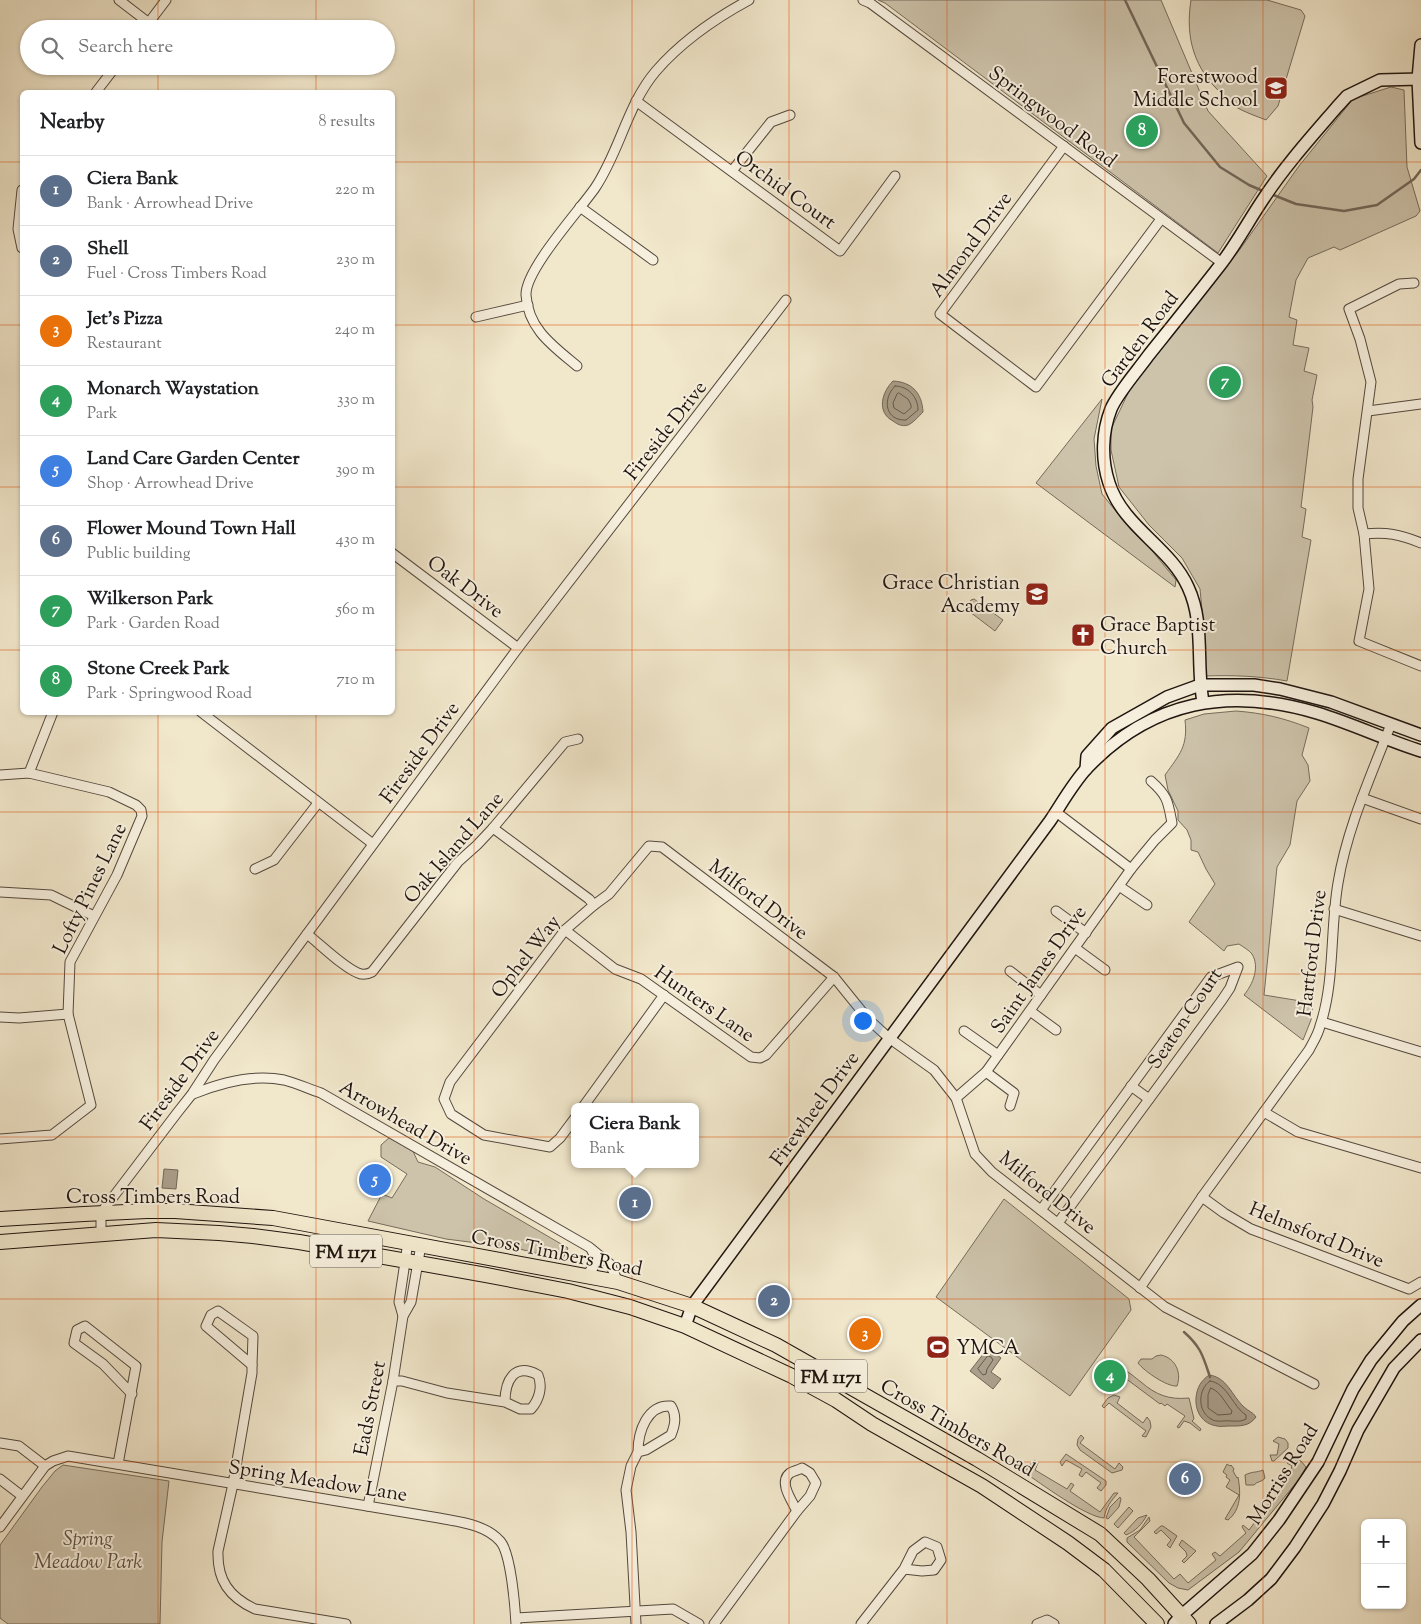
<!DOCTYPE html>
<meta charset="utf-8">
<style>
body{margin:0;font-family:"Sorts Mill Goudy",serif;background:#f6f6f6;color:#202124}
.controls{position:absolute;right:15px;bottom:15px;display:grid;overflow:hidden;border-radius:8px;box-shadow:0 1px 4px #0004}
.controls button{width:45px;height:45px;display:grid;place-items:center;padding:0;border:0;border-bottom:1px solid #e0e0e0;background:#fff;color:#202124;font:25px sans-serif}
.you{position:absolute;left:862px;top:1020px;width:18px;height:18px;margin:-12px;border:4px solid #fff;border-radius:50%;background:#1a73e8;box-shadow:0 0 0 8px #1a73e833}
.badge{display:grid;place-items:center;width:32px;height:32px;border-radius:50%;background:#0f766e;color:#fff;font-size:16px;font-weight:700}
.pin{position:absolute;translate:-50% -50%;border:2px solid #fff;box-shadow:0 1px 5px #0006}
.popup{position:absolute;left:571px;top:1103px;width:128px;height:65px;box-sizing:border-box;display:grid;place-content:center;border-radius:8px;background:#fff;filter:drop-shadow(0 1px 4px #0005);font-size:16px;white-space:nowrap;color:#757577}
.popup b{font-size:19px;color:#202124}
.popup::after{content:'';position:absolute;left:50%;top:100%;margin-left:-10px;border:10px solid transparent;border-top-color:#fff}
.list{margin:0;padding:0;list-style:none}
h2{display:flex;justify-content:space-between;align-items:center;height:65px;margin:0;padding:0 20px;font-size:21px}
h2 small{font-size:16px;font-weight:400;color:#757577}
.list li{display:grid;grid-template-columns:32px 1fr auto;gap:15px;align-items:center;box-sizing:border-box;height:70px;padding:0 20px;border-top:1px solid #e0e0e0}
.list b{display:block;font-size:19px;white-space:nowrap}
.list p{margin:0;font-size:16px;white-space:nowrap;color:#757577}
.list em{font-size:16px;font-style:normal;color:#757577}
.icon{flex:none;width:28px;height:28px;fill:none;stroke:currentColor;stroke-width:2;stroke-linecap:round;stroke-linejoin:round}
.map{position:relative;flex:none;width:1421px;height:1624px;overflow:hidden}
.search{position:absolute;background:#fff;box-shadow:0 1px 4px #0004;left:20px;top:20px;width:375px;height:55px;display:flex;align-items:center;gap:12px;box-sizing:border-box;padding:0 18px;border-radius:28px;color:#757577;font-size:19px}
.panel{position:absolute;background:#fff;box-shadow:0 1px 4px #0004;left:20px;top:90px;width:375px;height:625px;border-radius:8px}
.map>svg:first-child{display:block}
.green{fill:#cdc3ab;stroke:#766c5d}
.water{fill:#aa9f8b;stroke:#726759}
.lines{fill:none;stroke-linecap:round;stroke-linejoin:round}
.shore{stroke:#645a4d;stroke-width:1}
.stream{stroke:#726759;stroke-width:2.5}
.street-casing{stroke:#54493e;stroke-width:11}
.secondary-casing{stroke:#1f140f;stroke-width:14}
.primary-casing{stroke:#1f140f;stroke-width:16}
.street{stroke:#f6efdd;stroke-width:9}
.secondary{stroke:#f6efdd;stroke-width:11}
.primary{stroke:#f1e7cb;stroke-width:14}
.grid{fill:none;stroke:#de560c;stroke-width:1;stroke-opacity:0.55}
.labels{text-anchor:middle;stroke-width:4;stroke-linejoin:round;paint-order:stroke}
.shield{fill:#f6efdd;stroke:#60564d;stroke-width:1}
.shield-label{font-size:19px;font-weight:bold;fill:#1f140f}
.poi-label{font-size:20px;fill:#1f140f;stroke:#f6efdd;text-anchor:end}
.street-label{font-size:20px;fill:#1f140f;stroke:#f6efdd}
.park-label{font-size:20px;font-style:italic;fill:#5c5146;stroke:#f6efdd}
</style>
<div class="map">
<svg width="1421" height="1624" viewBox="0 0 1421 1624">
<rect width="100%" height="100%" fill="#f1e7cb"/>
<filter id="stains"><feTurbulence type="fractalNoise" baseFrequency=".004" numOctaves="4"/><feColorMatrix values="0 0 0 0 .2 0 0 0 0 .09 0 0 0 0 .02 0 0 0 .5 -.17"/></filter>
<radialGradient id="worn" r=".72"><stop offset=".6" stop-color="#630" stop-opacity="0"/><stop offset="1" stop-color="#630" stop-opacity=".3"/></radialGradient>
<g class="green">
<polygon points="878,0 1161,0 1208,111 1267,176 1218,253 885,3"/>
<path d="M1191,0H1267L1301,10L1305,16L1278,106L1266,120C1256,116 1244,112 1234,106C1230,103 1226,99 1223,95C1194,69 1185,38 1191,0Z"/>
<path d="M1391,87L1404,90L1407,167L1420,211L1416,216L1340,250L1334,247L1308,258L1296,280L1289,317L1297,320L1293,345L1309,348L1304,371L1317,375L1312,400L1313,407L1301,507L1306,509L1302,537L1311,540L1287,681C1259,676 1233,675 1204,676V631L1200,589L1182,558L1149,525L1119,487L1111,450V429L1130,389L1238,252L1299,166L1353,99Z"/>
<polygon points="1102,399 1094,439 1096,466 1102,494 1132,531 1149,547 1176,580 1175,587 1036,483"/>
<polygon points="974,599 1003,620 995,631 966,609 971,600"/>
<path d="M1236,711C1263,713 1284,718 1309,728L1302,755L1308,765L1310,781L1297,801L1290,845L1277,867L1264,995L1313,1003L1311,1020L1303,1040L1244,995C1253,984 1260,967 1252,954C1249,950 1243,947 1239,944L1227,946L1224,951L1189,922L1215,884L1206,869L1198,852L1191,850V840L1187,830L1178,820V811L1168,790L1165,775C1180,754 1188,746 1185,720L1204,714Z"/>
<polygon points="390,1137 411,1147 418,1162 435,1167 484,1199 568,1248 562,1260 516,1248 446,1239 368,1221 382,1194 392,1198 407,1174 381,1157 381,1145"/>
<polygon points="1004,1199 1129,1299 1131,1310 1070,1396 936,1297"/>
<path d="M1161,1355C1175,1358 1182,1372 1177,1386C1167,1387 1144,1371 1138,1363L1141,1359H1152L1156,1356Z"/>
<path d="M1122,1369C1130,1372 1134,1377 1141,1382C1156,1395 1169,1400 1189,1398L1194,1419L1192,1421L1201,1429L1200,1431L1190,1423L1184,1421L1179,1428L1177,1427L1185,1416L1167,1404L1165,1406L1161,1403L1160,1404L1117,1372L1110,1381L1102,1376L1111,1370Z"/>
<polygon points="1114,1395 1120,1397 1117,1403 1143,1423 1147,1417 1150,1421 1151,1427 1146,1437 1142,1436 1146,1431 1109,1403 1104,1408 1102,1406 1108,1398"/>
<polygon points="1081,1435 1084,1438 1080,1443 1115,1469 1119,1463 1123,1467 1122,1470 1112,1473 1080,1450 1077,1445 1078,1439"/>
<polygon points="1278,1437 1285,1439 1288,1443 1288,1448 1274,1461 1272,1461 1270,1455 1277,1455 1279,1444 1273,1441"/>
<polygon points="1066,1454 1106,1481 1106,1485 1101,1491 1097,1488 1101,1483 1086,1472 1082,1477 1079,1475 1082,1469 1066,1460 1062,1466 1060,1462"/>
<path d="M1034,1460L1038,1463L1035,1470L1067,1489L1071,1483L1074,1485L1070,1491L1100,1512L1114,1493H1118C1111,1501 1106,1507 1104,1518C1086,1517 1040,1483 1024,1472Z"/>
<polygon points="1292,1460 1301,1461 1306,1467 1301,1477 1239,1552 1188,1590 1178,1588 1169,1583 1127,1542 1127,1538 1140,1530 1149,1517 1150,1521 1134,1537 1174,1579 1180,1574 1188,1583 1216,1560 1212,1554 1215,1552 1220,1556 1246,1533 1242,1527 1243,1525 1249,1530 1271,1501 1266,1496 1267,1494 1273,1498 1275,1496 1291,1469 1292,1466 1287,1463"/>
<path d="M1227,1464L1230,1466L1231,1465L1234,1469L1233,1471L1237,1478L1238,1477C1241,1493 1241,1510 1228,1520L1225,1519L1239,1495L1226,1487L1230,1480L1226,1477L1227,1475L1223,1472Z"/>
<polygon points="63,1465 169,1481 162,1542 160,1624 8,1624 0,1618 0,1545 42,1487 55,1471"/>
<path d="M1263,1470L1265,1478C1263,1482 1257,1481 1254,1485H1246L1245,1475C1253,1471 1256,1473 1263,1470Z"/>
<polygon points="1120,1497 1121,1499 1119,1507 1108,1519 1106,1518 1110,1507"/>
<polygon points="1129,1507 1133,1511 1118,1528 1114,1524"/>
<path d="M1147,1515C1142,1524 1136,1531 1126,1535L1124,1533L1138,1518Z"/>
<polygon points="1161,1526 1163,1526 1177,1536 1170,1548 1167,1545 1171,1540 1161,1530 1156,1534 1154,1532"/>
<polygon points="1182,1540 1196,1551 1184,1563 1182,1561 1187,1556 1186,1552 1179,1545"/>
</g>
<g class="water">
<path d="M893,381C912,382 922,393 923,412C919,416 913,423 908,425C902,427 897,424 893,421C876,412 882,392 893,381Z"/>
<polygon points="164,1169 178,1170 176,1189 162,1188"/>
<polygon points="988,1348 1001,1358 991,1372 1001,1379 993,1389 970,1371"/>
<path d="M1209,1375C1227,1377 1232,1396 1244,1407C1248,1411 1253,1412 1256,1417C1249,1427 1239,1426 1229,1426C1225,1426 1220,1427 1217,1426C1202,1424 1195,1411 1196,1398C1197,1387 1201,1381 1209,1375Z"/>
</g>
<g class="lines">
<g class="shore">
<path d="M895,386C908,386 918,397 918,410L906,420C885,421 882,399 895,386Z"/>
<polygon points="899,393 908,399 911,405 911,408 904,414 894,408 893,403 897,394"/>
<polygon points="988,1356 991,1357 993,1360 987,1369 986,1374 983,1375 978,1369"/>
<path d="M1210,1381C1227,1383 1233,1407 1246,1415V1419C1240,1422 1237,1421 1231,1421C1224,1420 1217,1423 1211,1419C1197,1411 1198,1389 1210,1381Z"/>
<path d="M1211,1388C1221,1392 1225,1403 1232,1411L1231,1414L1218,1415L1208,1408V1395Z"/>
</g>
<g class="stream">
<polyline points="1125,0 1184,123 1220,167 1249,185 1263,191"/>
<polyline points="1271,194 1296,204 1344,211 1377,205 1414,179 1421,170"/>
<path d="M1184,1332C1201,1347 1203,1356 1210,1377"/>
</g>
<g class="street-casing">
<g id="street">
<polyline points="119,0 149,23"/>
<polyline points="863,0 870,3 1222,263"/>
<polyline points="144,29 166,0"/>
<polyline points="96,92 116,66"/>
<polyline points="636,101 840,251 895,176"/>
<polyline points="1064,146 940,314 1036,387 1161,219"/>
<polyline points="732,171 771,122 790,115"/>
<polyline points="22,190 18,229 22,248"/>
<polyline points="580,207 653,260"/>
<polyline points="1414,283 1399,284 1349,309 1360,339 1371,382 1358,479 1358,508 1364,534 1369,589 1359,641 1421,666"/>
<polyline points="476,317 528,305"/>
<path d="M577,366C553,346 528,329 526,295C525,270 579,211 595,188C620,151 627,105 656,71C682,41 714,19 749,0"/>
<polyline points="1368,411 1421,404"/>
<path d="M1364,534C1387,532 1399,534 1421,543"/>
<polyline points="392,553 518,648"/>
<polyline points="201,712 373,844"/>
<polyline points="29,773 53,712"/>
<polyline points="0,775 29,773 109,792 136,805 141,810 142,816 117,875 70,962 68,1014 91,1105 52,1135 0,1139"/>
<polyline points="1362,798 1421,819"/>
<polyline points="1056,812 1131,869"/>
<polyline points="493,828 589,899 594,905"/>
<polyline points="255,869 274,860 318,803"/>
<polyline points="1119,886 1147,905"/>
<polyline points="0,892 51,895 94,916"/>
<polyline points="1334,909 1421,936"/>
<polyline points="1056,911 1086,933"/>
<polyline points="565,930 615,969 641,979 751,1057 760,1058 766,1055 834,977"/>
<path d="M307,934C320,944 347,971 361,974C365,975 368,974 372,972L458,862L477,845L493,828L565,742L578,739"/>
<polyline points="1075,948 1105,970"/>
<polyline points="1010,971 1041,995"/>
<polyline points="1030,1011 1056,1030"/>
<polyline points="0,1017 19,1018 68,1014"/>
<polyline points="1322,1022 1421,1052"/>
<polyline points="964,1031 998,1055"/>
<polyline points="986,1072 1014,1093 1010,1106"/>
<polyline points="1131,1086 1149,1099"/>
<path d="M193,1094C220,1083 254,1074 284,1080C296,1083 309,1089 321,1093L589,1247L610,1264L618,1282"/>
<path d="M956,1098L986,1072L1131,869L1155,840L1172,823C1168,802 1168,796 1151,781"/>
<polyline points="583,1107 664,995"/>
<polyline points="1264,1112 1298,1132 1421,1168"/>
<polyline points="575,1118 560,1138 550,1147 484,1135 451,1114 444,1099 450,1082 565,930 594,905 609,894 649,846 662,847 834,977 868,1019 889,1038 934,1070 956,1098 975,1154 992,1172 1165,1307 1314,1384"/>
<polyline points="1202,1197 1224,1213 1251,1229 1409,1289 1421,1282"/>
<polyline points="1041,1210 1211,977 1238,967 1230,988 1222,1000 1058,1223"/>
<polyline points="101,1235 101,1213 177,1113 192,1094 214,1060 518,648 786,300"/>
<polyline points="585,1276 593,1268 596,1258 592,1251"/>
<path d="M1140,1288L1202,1197L1309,1050C1313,1042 1318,1035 1320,1026C1335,982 1330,929 1338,883C1347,828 1371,776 1391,724"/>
<polygon points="218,1311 253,1336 252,1365 206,1326 211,1315"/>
<polyline points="403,1316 399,1302 408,1242"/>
<path d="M252,1365V1373L233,1484L218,1551C217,1580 229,1597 255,1609L346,1624"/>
<path d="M393,1381H402L447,1393L505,1402L520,1409H531C539,1400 543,1387 538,1375C514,1362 505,1381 505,1402"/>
<polyline points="0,1443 19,1446 45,1466"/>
<polyline points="118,1464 136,1366 85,1326 77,1330 74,1343 103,1364 132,1394"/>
<path d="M802,1468L810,1473L816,1483L810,1496L797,1511C792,1501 778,1482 790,1473C793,1471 799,1470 802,1468Z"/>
<polyline points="0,1479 22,1496"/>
<polyline points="368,1506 393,1381 403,1316 411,1302 421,1245"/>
<path d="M0,1527L45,1466L53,1461L68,1456L439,1518C459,1522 485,1524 500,1541C511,1553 515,1606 516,1624"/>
<polyline points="516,1618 673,1609 699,1624"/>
<path d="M636,1624L631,1532L626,1490L631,1466L638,1452L646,1450L671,1435C675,1425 677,1416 671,1406C647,1404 638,1432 638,1452"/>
<polyline points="714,1624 797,1511"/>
<polyline points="861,1624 904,1569 913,1551 925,1542 937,1547 941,1560 934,1570 922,1571 904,1569"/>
<polyline points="1037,1624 1047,1620 1054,1624"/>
</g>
</g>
<g class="secondary-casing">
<g id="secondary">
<polyline points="1421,45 1418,79 1421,143"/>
<path d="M1203,702C1196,664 1205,623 1188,587C1170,547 1123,527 1109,483C1101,459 1102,432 1111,409C1117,394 1138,370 1148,356C1172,326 1197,295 1221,264C1237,243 1249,220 1264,198C1285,166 1312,136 1337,107L1347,96L1380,80L1421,79"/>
<polyline points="1086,769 1087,756 1112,728 1167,697 1200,685 1254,685 1280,689 1331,702 1421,735"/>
<path d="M685,1326L692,1306L1050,821C1062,803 1073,783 1087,768C1152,700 1229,687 1317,713C1353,724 1386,740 1421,751"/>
<polyline points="1174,1624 1182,1615 1252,1554 1279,1520 1318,1462 1353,1389 1371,1360 1403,1321 1421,1305"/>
<polyline points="1216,1624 1248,1600 1271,1579 1295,1547 1323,1504 1340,1471 1358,1430 1394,1368 1421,1340"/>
</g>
</g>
<g class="primary-casing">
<g id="primary">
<polyline points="0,1219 84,1214 147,1211 175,1211 273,1218 618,1282 692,1306 776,1345 977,1459 1100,1534 1148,1579 1189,1624"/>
<polyline points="0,1242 156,1230 219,1233 253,1236 299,1242 486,1275 568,1291 630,1307 685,1326 792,1376 836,1400 872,1424 982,1486 1068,1543 1104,1570 1157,1624"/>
</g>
</g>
<use href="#street" class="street"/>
<use href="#secondary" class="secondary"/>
<use href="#primary" class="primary"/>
</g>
<path class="grid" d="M158,0V29M316,0V29M474,0V1624M632,0V1624M789,0V1624M947,0V1624M1105,0V1624M1263,0V1624M158,66V92M316,66V92M0,162H22M392,162H1421M0,325H22M392,325H1421M0,487H22M392,487H1421M0,650H22M392,650H1421M158,712V1624M316,712V1624M0,812H1421M0,974H1421M0,1137H1421M0,1299H1421M0,1462H1421"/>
<defs>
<g id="school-square" transform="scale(1.25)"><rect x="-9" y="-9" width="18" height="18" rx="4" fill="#8f2418" stroke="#f6efdd"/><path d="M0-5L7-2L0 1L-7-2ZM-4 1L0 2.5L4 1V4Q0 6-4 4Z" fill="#fff"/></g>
<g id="church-square" transform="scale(1.25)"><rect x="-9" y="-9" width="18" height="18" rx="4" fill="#8f2418" stroke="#f6efdd"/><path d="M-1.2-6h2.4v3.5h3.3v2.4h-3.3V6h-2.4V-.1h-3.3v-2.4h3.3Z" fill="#fff"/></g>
<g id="stadium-square" transform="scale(1.25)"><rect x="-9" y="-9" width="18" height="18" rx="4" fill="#8f2418" stroke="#f6efdd"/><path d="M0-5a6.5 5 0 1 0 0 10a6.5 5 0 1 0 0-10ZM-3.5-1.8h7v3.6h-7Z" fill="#fff"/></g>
</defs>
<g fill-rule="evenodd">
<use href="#school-square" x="1276" y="88"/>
<use href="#school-square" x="1037" y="594"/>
<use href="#church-square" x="1083" y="635"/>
<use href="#stadium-square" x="938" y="1347"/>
</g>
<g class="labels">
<g class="shield">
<rect x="310" y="1234.5" width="72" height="33" rx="4"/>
<rect x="795" y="1359.5" width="72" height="33" rx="4"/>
</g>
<g class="shield-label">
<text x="346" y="1258">FM 1171</text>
<text x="831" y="1383">FM 1171</text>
</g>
<g class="poi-label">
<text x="1258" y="83">Forestwood<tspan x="1258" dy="23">Middle School</tspan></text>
<text x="1020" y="589">Grace Christian<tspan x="1020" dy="23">Academy</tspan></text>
<text x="1100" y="631" text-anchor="start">Grace Baptist<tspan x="1100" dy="23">Church</tspan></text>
<text x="956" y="1354" text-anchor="start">YMCA</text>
</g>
<g class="street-label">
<text transform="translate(1053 116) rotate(37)" y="7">Springwood Road</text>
<text transform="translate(786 189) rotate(36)" y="7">Orchid Court</text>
<text transform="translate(970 244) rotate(-54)" y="7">Almond Drive</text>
<text transform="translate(1139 339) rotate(-53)" y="7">Garden Road</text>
<text transform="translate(665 430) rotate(-52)" y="7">Fireside Drive</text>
<text transform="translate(466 586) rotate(37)" y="7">Oak Drive</text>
<text transform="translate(419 752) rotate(-54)" y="7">Fireside Drive</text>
<text transform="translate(453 847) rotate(-49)" y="7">Oak Island Lane</text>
<text transform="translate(89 888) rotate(-64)" y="7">Lofty Pines Lane</text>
<text transform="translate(759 899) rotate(37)" y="7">Milford Drive</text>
<text transform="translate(1311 953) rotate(-83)" y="7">Hartford Drive</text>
<text transform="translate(525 956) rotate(-52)" y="7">Ophel Way</text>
<text transform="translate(1038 969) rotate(-55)" y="7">Saint James Drive</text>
<text transform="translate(705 1003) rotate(35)" y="7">Hunters Lane</text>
<text transform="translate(1184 1018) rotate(-56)" y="7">Seaton Court</text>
<text transform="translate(179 1079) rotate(-54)" y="7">Fireside Drive</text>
<text transform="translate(814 1108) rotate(-54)" y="7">Firewheel Drive</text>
<text transform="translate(406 1122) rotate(30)" y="7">Arrowhead Drive</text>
<text transform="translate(1048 1192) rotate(39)" y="7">Milford Drive</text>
<text x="153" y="1203">Cross Timbers Road</text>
<text transform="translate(1317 1234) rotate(22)" y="7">Helmsford Drive</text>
<text transform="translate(557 1252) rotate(11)" y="7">Cross Timbers Road</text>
<text transform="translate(369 1408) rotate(-79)" y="7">Eads Street</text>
<text transform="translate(958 1427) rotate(30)" y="7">Cross Timbers Road</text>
<text transform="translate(1282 1474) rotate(-58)" y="7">Morriss Road</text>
<text transform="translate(318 1480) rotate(9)" y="7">Spring Meadow Lane</text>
</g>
<g class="park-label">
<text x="88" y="1545">Spring<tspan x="88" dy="23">Meadow Park</tspan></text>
</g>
</g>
<rect width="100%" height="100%" filter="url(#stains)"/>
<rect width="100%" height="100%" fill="url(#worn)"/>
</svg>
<div class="controls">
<button>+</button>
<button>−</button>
</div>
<div class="you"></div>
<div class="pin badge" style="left:635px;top:1203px;background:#5c6f8a">1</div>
<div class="popup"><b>Ciera Bank</b>Bank</div>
<div class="pin badge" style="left:774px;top:1301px;background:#5c6f8a">2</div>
<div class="pin badge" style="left:865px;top:1334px;background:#e8710a">3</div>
<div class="pin badge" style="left:1110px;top:1376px;background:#2e9e5b">4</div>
<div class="pin badge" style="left:375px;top:1180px;background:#3f7fe0">5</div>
<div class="pin badge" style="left:1185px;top:1479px;background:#5c6f8a">6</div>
<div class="pin badge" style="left:1225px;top:382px;background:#2e9e5b">7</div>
<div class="pin badge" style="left:1142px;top:131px;background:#2e9e5b">8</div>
<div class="search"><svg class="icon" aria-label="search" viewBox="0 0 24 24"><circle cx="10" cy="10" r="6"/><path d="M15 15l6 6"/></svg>Search here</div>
<section class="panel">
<h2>Nearby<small>8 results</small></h2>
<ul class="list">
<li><span class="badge" style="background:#5c6f8a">1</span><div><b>Ciera Bank</b><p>Bank · Arrowhead Drive</p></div><em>220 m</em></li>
<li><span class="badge" style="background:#5c6f8a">2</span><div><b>Shell</b><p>Fuel · Cross Timbers Road</p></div><em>230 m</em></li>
<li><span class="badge" style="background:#e8710a">3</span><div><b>Jet's Pizza</b><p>Restaurant</p></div><em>240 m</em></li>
<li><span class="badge" style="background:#2e9e5b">4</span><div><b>Monarch Waystation</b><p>Park</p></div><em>330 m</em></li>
<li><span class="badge" style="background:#3f7fe0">5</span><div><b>Land Care Garden Center</b><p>Shop · Arrowhead Drive</p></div><em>390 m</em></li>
<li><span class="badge" style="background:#5c6f8a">6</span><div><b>Flower Mound Town Hall</b><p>Public building</p></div><em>430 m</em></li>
<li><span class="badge" style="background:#2e9e5b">7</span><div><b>Wilkerson Park</b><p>Park · Garden Road</p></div><em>560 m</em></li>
<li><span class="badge" style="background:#2e9e5b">8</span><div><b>Stone Creek Park</b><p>Park · Springwood Road</p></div><em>710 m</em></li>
</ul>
</section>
</div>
